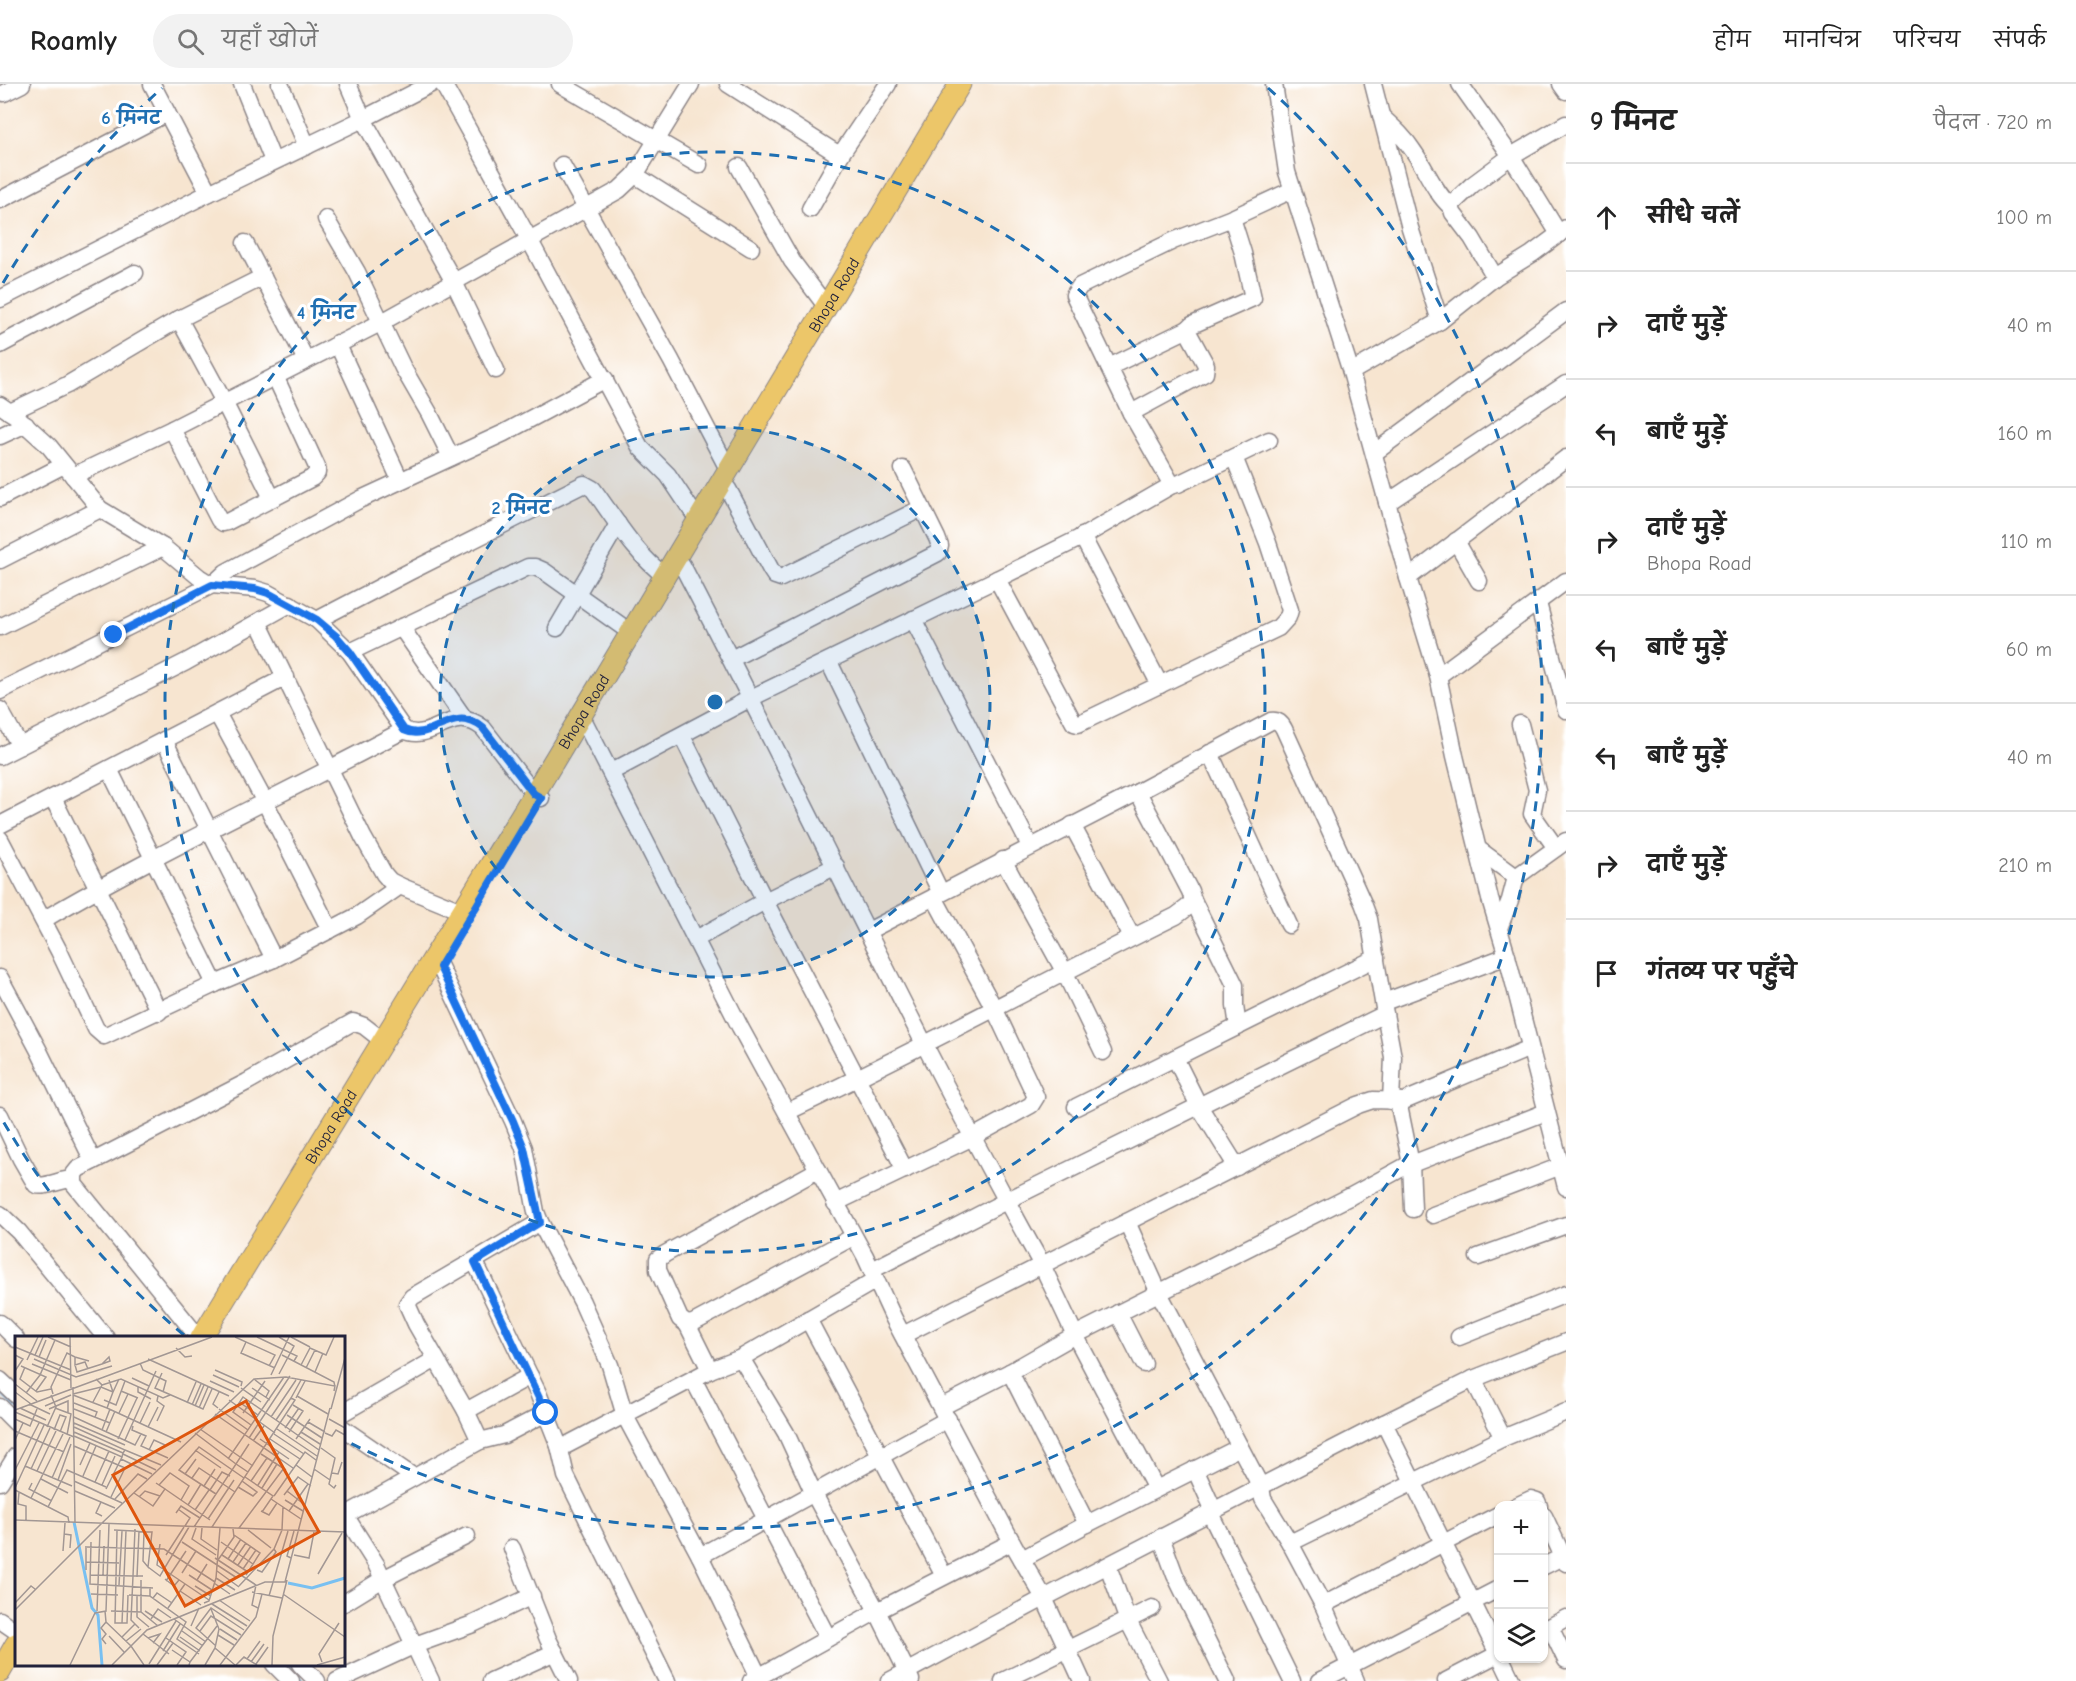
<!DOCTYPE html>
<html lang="hi">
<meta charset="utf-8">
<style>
body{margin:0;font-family:"Comic Neue","Playpen Sans Deva",sans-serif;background:#f2f2f2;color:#222}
.controls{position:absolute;right:18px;bottom:18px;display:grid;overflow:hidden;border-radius:12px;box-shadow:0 2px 4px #0004}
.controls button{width:54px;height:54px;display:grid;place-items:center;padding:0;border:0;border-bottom:2px solid #e0e0e0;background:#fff;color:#222;font:30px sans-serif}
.stop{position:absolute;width:18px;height:18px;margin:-14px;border:4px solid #1a73e8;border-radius:50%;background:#fff}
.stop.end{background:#1a73e8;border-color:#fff;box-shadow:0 2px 6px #0008}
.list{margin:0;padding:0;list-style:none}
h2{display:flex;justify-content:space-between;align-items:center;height:78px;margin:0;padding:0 24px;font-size:26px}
h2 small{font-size:20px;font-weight:400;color:#767676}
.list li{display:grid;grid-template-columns:39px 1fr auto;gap:18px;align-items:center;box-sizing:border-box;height:108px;padding:0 24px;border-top:2px solid #e0e0e0}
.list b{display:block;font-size:22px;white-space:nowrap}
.list p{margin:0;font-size:20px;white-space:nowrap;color:#767676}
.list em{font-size:20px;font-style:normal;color:#767676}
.icon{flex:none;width:33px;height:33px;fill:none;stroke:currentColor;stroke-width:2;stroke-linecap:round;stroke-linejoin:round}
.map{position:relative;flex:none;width:1566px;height:1597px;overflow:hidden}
header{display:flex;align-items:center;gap:36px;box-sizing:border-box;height:84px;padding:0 30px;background:#fff;border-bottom:2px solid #e0e0e0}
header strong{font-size:28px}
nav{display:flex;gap:33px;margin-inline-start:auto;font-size:21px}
.search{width:420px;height:54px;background:#f2f2f2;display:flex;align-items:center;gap:15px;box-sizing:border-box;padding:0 21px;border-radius:33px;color:#767676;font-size:22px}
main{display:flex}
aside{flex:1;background:#fff}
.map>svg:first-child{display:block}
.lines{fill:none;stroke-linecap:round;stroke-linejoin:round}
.stream{stroke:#79c0f1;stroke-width:4}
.minor-casing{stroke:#8c8486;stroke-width:19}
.major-casing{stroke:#8c8486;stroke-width:23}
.minor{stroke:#fff;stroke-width:16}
.major{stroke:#ecc669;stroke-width:21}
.route{stroke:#1a73e8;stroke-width:8}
.ring{fill:none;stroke:#1f6fb2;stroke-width:3;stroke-dasharray:10 8}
.labels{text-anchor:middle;stroke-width:6;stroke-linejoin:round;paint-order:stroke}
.street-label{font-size:16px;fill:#22223b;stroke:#fff}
.inset-river{fill:none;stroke:#79c0f1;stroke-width:3}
.inset-road{fill:none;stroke:#a29794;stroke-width:1.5}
.view{fill:#de560e;fill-opacity:0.15;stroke:#de560e;stroke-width:3}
.inset-edge{fill:none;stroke:#22223b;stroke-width:3}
.centre{fill:#1f6fb2;stroke:#fff;stroke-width:3}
.ring-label{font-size:18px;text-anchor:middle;font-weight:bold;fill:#1f6fb2;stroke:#fff;stroke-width:6;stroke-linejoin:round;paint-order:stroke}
</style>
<header>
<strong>Roamly</strong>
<div class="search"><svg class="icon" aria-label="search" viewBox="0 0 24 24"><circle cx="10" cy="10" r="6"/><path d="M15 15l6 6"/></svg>यहाँ खोजें</div>
<nav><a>होम</a><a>मानचित्र</a><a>परिचय</a><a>संपर्क</a></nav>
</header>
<main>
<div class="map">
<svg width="1566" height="1597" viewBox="0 0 1566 1597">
<rect width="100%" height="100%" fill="#fff"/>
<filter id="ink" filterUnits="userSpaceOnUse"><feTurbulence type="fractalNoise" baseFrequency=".0167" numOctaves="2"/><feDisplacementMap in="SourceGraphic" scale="12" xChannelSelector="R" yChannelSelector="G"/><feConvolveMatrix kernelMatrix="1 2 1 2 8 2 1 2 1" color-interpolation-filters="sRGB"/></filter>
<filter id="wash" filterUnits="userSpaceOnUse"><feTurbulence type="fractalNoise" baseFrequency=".008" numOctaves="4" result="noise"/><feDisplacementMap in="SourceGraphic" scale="24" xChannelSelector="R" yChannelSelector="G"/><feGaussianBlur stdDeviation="1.35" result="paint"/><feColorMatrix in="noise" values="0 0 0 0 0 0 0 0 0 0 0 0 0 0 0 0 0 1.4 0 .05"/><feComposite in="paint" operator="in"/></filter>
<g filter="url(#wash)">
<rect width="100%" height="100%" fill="#f7e5d0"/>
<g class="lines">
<g class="stream">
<polyline points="0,1308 16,1324"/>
<polyline points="287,1580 304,1597"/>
</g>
</g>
</g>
<g filter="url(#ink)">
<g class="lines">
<g class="minor-casing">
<g id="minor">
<polyline points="152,0 209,109"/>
<polyline points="242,0 273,77"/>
<polyline points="280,0 307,62"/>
<polyline points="348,0 363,35 454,198 496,286"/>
<polyline points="443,0 529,155 640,363 668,391 698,436"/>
<polyline points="560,0 699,81"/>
<polyline points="728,0 833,67 841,70 888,0"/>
<polyline points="1274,0 1287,88 1351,288 1408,494 1438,592 1455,672 1490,815 1507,872 1566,1103"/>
<polyline points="1460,0 1511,72 1559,150 1566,144"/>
<polyline points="1561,0 1566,7"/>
<polyline points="4,9 22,0"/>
<path d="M1382,33C1394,44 1405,54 1414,68C1426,85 1435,109 1451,123"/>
<polyline points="562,81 671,276 728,385"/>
<polyline points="739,83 792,177 826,222"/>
<polyline points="635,91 751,164"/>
<polyline points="0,116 167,29"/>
<polyline points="810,125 841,70"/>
<polyline points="326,135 357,188 403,284 429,329 451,373"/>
<polyline points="245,159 306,276"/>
<polyline points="1495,193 1472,154 1453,129 1451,121 1472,101 1511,72 1566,40"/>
<polyline points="0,215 209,109 363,35 431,0"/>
<polyline points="179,235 224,318 272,414"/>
<polyline points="1440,237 1495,193 1532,170 1559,150"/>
<polyline points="337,259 400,396"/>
<polyline points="0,261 135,189"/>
<polyline points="1109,283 1188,245"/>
<polyline points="1351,288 1440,237 1410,144 1373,0"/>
<path d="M0,321L16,332L49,362L100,425L163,463L199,493L212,501L255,505L268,509L317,536L350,568L404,646C432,660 452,619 483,644L534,710L541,714"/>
<polyline points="10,328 67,301 179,235 263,193"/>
<polyline points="1131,329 1205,289 1206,281 1188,248 1188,245 1192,241 1253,214 1243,169 1232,134"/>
<polyline points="172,345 219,436 223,439 227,438 312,394 317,389 317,383 275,292"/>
<polyline points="0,352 26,340"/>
<polyline points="1269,356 1178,400 1172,401 1131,329 1074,211 1080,202 1173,157 1232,134 1292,106"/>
<polyline points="1374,369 1566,227"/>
<polyline points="73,392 172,345 382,238 619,106 635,91 691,0"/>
<polyline points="1172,401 1080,454 997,495 1074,639 1078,640 1278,544 1288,533 1290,526 1268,459 1234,373"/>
<polyline points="728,405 771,486 775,492 781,494 922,424"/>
<polyline points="0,414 64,381"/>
<polyline points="1387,419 1566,300"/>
<polyline points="1082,452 1160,601"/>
<polyline points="1456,457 1479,497"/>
<polyline points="0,476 100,425"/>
<path d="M682,481C804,714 914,952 1042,1181L903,1251"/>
<polyline points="1408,494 1566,374"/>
<polyline points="1538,519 1566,626"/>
<polyline points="913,535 1030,762"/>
<path d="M317,536L409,488L584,400L593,405C615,435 635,470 665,492"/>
<polyline points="258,538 363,753 384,790 390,797 400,802 461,827"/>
<polyline points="0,543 163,463"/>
<polyline points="401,543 464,634"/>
<polyline points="557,544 618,440"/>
<polyline points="350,568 528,483 535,483 544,487 630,548"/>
<polyline points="731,575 938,469 940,462 937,454 903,385"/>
<polyline points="829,578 941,809"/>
<polyline points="1438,592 1566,497"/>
<polyline points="0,607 212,501 226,488 361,415 504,349 605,295"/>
<polyline points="0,626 20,662"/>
<polyline points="217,629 265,718 330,846"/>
<polyline points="585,639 740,943 865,1172 894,1235 1012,1458 1044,1514 1082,1597"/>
<polyline points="1520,640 1537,706 1532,730 1556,764"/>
<polyline points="682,652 765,817 905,1086"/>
<polyline points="164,656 274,875"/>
<polyline points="1210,669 1289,841"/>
<polyline points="0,672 186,578 290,520"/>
<polyline points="109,685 215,900"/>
<polyline points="611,688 751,614 997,495"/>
<polyline points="53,714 159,928"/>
<polyline points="0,741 286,593"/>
<polyline points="1072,741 1132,853"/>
<polyline points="0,755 59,867 96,945 104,952 215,900 274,875 357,832 400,802"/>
<polyline points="1478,765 1516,793 1510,816 1499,844"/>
<polyline points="1003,776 1064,887 1103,968"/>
<polyline points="1516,793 1566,757"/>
<polyline points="1193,816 1235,901 1235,922 1238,943"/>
<path d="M43,836C160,767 284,710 404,646"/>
<path d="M868,847L1138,708L1271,637C1278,636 1281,639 1284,645L1363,819L1369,835L1385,930L1006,1117L872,1186"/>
<polyline points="696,855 765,817 836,782"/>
<polyline points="440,883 513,1037 524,1064 536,1128 540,1138 582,1218 610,1281 625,1332 700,1472 759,1593"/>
<polyline points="0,894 38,965 93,1077"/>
<polyline points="1384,918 1507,872"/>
<polyline points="1385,930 1393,973 1391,1017"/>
<polyline points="1175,974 1199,1022 1237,1083"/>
<polyline points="1398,1017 1411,1080 1413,1125"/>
<polyline points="1076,1023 1376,874"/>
<path d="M787,1028C919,966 1046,896 1176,832L1188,823L1193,816L1190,807L1138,708"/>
<path d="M0,1031L21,1075L36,1101C46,1104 61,1095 73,1095"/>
<polyline points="818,1086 665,1170 658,1175 658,1186 680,1235 687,1240 693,1239 853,1153"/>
<polyline points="835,1119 973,1053 1031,1021 1036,1013 995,926 934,813"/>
<polyline points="0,1130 19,1148 106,1254"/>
<polyline points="1433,1131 1561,1082"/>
<polyline points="1127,1138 1159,1209 1261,1403 1263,1415 1290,1459 1323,1521 1356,1597"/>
<polyline points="1478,1173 1566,1141"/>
<polyline points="475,1178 538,1309 557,1357 559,1362 563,1363 710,1286 741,1274 876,1196"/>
<polyline points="1118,1229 1144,1280"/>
<polyline points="808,1235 944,1492"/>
<polyline points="0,1239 16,1255"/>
<polyline points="687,1240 710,1286"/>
<polyline points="1459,1253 1566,1210"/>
<polyline points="199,1254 74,1100 74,1090 78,1085 247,998 353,938 364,942 382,956"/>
<polyline points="741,1274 786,1349 814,1410 877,1527 911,1596"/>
<polyline points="1010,1288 1087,1440"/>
<polyline points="693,1295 828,1554"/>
<polyline points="1473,1295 1503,1354"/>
<polyline points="0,1296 16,1311"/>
<polyline points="0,1323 16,1339"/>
<polyline points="941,1323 1010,1288 1075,1251 1351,1112 1404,1083 1546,1028"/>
<polyline points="466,1327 530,1292"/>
<polyline points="344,1328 436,1275"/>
<polyline points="1384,1339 1498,1570"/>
<polyline points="344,1345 414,1393"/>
<polyline points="480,1357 466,1327 416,1240 407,1220 412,1213 540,1138"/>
<polyline points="559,1362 566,1392 667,1597"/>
<polyline points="1195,1385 1214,1427"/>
<polyline points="0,1398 16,1372"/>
<polyline points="1156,1405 1075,1251 1042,1181 1358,1021 1373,1016 1404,1017 1530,964"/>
<polyline points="1516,1422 1531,1415 1537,1417 1539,1422"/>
<polyline points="1210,1429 1292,1597"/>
<polyline points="345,1431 376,1480 431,1597"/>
<polyline points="344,1432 480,1357 504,1351 546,1329"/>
<polyline points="1544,1432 1566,1479"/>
<polyline points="1161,1453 1175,1491 1227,1597"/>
<polyline points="1290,1459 1503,1354 1566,1328"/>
<polyline points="512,1464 548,1555 569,1597"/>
<polyline points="700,1472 948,1335"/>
<polyline points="1022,1475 1087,1440 1240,1363"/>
<polyline points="1108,1482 1128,1537 1159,1597"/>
<polyline points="1544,1482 1566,1471"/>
<polyline points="344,1519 383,1495 467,1452"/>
<polyline points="1323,1521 1498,1431"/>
<polyline points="0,1536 16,1547"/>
<polyline points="1550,1543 1566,1576"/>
<polyline points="1544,1546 1566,1534"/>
<polyline points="1501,1574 1512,1597"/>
<polyline points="274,1580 291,1597"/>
<polyline points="300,1580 317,1597"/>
<polyline points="337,1597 415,1561 473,1540 532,1512"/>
<polyline points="491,1597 555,1568"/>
<polyline points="751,1597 877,1527 1012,1458"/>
<polyline points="889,1597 1044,1514 1384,1339 1473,1295 1566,1258"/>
<polyline points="1003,1597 1152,1524"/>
<polyline points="1320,1597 1498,1505"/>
<polyline points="1446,1597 1498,1570"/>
</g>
</g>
<g class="major-casing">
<g id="major">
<path id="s1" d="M201,1254L534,710L960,0"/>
<polyline points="0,1588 16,1560"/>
</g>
</g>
<use href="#minor" class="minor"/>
<use href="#major" class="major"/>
</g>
</g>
<g class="lines" filter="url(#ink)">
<path class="route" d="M114,551L212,501L255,505L268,509L317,536L336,552L350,568L404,646C432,659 452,619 483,644L534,710L541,714L440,883L513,1037L524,1064L540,1138L475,1178L546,1329"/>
</g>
<circle cx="715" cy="618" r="275" fill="#1f6fb2" fill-opacity=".12"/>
<g class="ring">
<circle cx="715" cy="618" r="275"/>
<circle cx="715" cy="618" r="550"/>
<path d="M184 1251A826 826 0 0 1 3 1037M3 199A826 826 0 0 1 162 4M1268 4A826 826 0 0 1 346 1357"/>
</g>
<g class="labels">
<g class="street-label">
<text dy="6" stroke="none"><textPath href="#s1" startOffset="1220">Bhopa Road</textPath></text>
<text dy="6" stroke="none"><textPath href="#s1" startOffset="734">Bhopa Road</textPath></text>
<text dy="6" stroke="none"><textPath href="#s1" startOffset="248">Bhopa Road</textPath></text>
</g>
</g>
<g transform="translate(15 1252)">
<rect width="330" height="330" fill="#f7e5d0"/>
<path class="inset-river" d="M59,186L77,272L83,279L87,329M273,247L297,252L330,242"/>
<path class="inset-road" d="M33,1L56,11M55,1L56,52M220,1L260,19L254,30M242,1L282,20L279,25M264,1L279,10L264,38M276,1L295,11M231,6L226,17L260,32M0,11L56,34M161,12L170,21L177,20M0,19L8,23L0,35M20,19L28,1M267,19L319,46L320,51M24,21L31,4M19,23L61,41L97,30M133,23L214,60M12,24L23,1M125,27L128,34L151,45L148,56M17,28L56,44M60,29L62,36L87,28L95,25L94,21L87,28M286,29L295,12L311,19L319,1M6,30L31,41L21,55M10,31L5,43L22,56L36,53M291,32L300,14M73,33L70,26L60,29V21L74,25M200,34L227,46L226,50M300,36L308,17M147,37L140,52L188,73L197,53M198,39L224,51M256,39L274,1M117,42L134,50M239,43L254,55L251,61M195,45L219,56M0,48L22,65M87,49L106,43L148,62L155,59M58,51L60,187M123,51V56L136,63M226,52L246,66M237,52L255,64M106,55L123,62M0,56L16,68M11,57L25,39L40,4M38,58L36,51L52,17L60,21M58,58L86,51L98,56L104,43M58,59L92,72L98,56L94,44M282,60L313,78M276,62L286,44M281,62L290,45M89,64L101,69L110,45M214,64L260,97M78,66L87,49L81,43M224,66L243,79M59,67L82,76L80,81M172,67L181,46M14,68L35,78M177,69L186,48M30,70L56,59M180,70L189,49M5,72L31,84M40,72L56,78L52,99M92,72L166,106M184,72L193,51M203,72L198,68L204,56M34,73L53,65V77M59,73L95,87M204,73L233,94M316,73L330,22M0,74L197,1M0,76L59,101M104,77L113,58M228,77L250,45M200,78L278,132M272,79L307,102M59,81L120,109L126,98M256,81L281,44M0,83L15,90L22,73M314,83L330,92M142,85L149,70L142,65L143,60M293,86L310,96M59,87L110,109M125,87L135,66M236,89L218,76L228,61L304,114M118,90L117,94L131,100L126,110L153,122M32,91L41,71L36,59M59,91L110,114L108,117M133,91L143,71M270,92L284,72M185,93L238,130M262,93L302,120M39,94L45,79L51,81L45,96M87,94L95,73M0,95L49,116M59,96L108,117L107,121L59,100M91,96L100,75M274,96L288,75L278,69M286,96L305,108M180,97L221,128L234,108M310,97L317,100L321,94L330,99M259,98L289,118M234,102L275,40M103,103L122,62M245,103L274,123M255,103L285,123M281,103L295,83M0,104L8,87M110,104L141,35M238,105L249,90M59,110L110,132L96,161M306,112L320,122L314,148L319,152L321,149M110,114L146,129M134,114L139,104L150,109M180,114L206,132M108,118L141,134M246,118L271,134M106,123L137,138M213,123L269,41M65,129L75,107M281,129L297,141M10,130L57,150M16,133L35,92M299,133L315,144M0,134L24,87M22,135L41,95M317,137L323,138L327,126M170,138L181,123M68,140L81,110M230,141L258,160L247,176M37,142L55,101M177,142L184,132L220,156M26,143L53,157M43,144L56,108M59,145L107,167M236,145L252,122M80,146L94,115M17,147L14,153L37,165M87,149L100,120M144,149L155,137L174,150L166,164L150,153M243,149L264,116M189,150L200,133M223,151L238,160L242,156L227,145M0,152L29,89M247,152L262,128M91,153L107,121M0,154L53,181L54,187M195,154L207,136L215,140M60,155L100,172M272,155L290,169M4,156L3,168L11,170V184M119,157L138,170L150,153L141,147M201,158L164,134L184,111L229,142M269,159L283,141L296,150M259,160L290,116L301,124M124,161L130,155L145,160M16,162L48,98M100,163L123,138L132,143M256,163L286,183M166,164L195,184M270,164L288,175M86,166L81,177L87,180M173,169L186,148M33,171L52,134L91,151M163,173L175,182L170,190M180,174L194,154M246,175L254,179L262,167M274,175L293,148M161,177L166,170L185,182M193,183L219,144M0,184L330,196M87,187L239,43L271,41L320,50L319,55M179,191L221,128L233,136M197,191L280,64L276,62L261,84M181,192L177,203L201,219M187,192L186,203L202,214M224,192L269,132M99,194L119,195L129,196H137L133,231L128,225L129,196M233,194L256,212M102,195L100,287H112L113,259M49,198L56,199L55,212M219,199L245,217L231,239M76,206L75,248L138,252M167,206L222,242M206,206L238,228M145,208L142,229L194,264M71,210V234M72,211L149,213L200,246M48,215L50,187M151,219L169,191M207,219L233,236M279,219L294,222L299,196M200,222L241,249L237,269L243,272M276,222L272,220L279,195M213,223L226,203M203,224L219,201L218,193M71,226L104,227M218,226L231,207M223,229L236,210M133,231L145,240L174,191M228,233L241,214M242,234L247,236L261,216L259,213M202,235L224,251M167,237L181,215M303,238L327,197M75,239L118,240L120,193M88,239L89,210M174,239L197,254M122,241L124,195M201,242L220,254M150,243L159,250L164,244M182,244L192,228M151,245L171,215M199,247L215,258M104,249L107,195M180,250L196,260M224,250L259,213L267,194L268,171M135,251V260L171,286L162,303L184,318M165,255L186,269M237,256L267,262M76,258L103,259M268,258L330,301M114,259L135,260M122,260V281L134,291M254,260L273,195M138,262L142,257L157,267M204,264L235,285M0,267L16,250L20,253M189,267L194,265L201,242L205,192M197,268L232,290M153,272L170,248M0,274L87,187M82,275L85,194M90,275L91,286L116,310L129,329M96,275L126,276L143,290M130,275L147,286M126,276V244M136,283L143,273L156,282M159,283L191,306M107,287L111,195M176,290L184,272M124,292L116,284L118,240H128M205,293L222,304M167,295L188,310M185,295L196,280L226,299M128,298L154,318M203,299L219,309M94,300L109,316M107,301L120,288M165,301L185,315M133,302L145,298L138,307M151,302L171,316L162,329M111,305L126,293M91,308L87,303L91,298L86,292L91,286M201,310L181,292L196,272L229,294M200,312L220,329M157,314L175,326L174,329M148,315L165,288M232,323L245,305M175,326L202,290M236,326L249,308M307,326L304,318L324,287M134,328L161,285M241,328L253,311M55,329L80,277L91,275L94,188M97,329L132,294L250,246H270L315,72M142,329L158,307M190,329L200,312L204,293L196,273M205,329L241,281L247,258M221,329L229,321L242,329M257,329L258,300L272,244M302,329L330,321"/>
<path class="view" d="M231,65L304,196L170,270L98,139Z"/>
<rect width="330" height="330" class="inset-edge"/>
</g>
<circle cx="715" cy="618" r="9" class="centre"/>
<g class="ring-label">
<text x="131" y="40">6 मिनट</text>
<text x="326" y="235">4 मिनट</text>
<text x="521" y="430">2 मिनट</text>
</g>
</svg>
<div class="controls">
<button>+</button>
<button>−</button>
<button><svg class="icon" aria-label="layers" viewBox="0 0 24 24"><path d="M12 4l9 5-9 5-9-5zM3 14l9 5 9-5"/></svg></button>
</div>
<div class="stop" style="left:546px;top:1329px"></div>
<div class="stop end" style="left:114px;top:551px"></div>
</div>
<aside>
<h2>9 मिनट<small>पैदल · 720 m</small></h2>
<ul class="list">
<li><svg class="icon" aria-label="ahead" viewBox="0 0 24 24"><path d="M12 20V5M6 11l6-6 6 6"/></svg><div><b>सीधे चलें</b></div><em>100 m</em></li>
<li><svg class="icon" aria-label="right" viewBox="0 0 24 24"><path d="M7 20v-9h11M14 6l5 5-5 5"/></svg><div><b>दाएँ मुड़ें</b></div><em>40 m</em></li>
<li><svg class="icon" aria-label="left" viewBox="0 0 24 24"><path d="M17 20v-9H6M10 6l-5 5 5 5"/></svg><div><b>बाएँ मुड़ें</b></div><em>160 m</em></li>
<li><svg class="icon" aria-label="right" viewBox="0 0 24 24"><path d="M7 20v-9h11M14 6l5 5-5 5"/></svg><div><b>दाएँ मुड़ें</b><p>Bhopa Road</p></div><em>110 m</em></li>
<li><svg class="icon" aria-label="left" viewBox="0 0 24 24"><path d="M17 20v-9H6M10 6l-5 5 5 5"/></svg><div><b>बाएँ मुड़ें</b></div><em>60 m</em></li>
<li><svg class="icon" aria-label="left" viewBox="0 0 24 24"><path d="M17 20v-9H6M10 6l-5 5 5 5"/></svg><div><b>बाएँ मुड़ें</b></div><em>40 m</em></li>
<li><svg class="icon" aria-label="right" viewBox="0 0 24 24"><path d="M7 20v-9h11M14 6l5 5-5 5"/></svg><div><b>दाएँ मुड़ें</b></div><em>210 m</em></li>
<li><svg class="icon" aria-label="arrive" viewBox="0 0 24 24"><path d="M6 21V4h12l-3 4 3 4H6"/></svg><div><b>गंतव्य पर पहुँचे</b></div></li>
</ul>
</aside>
</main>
